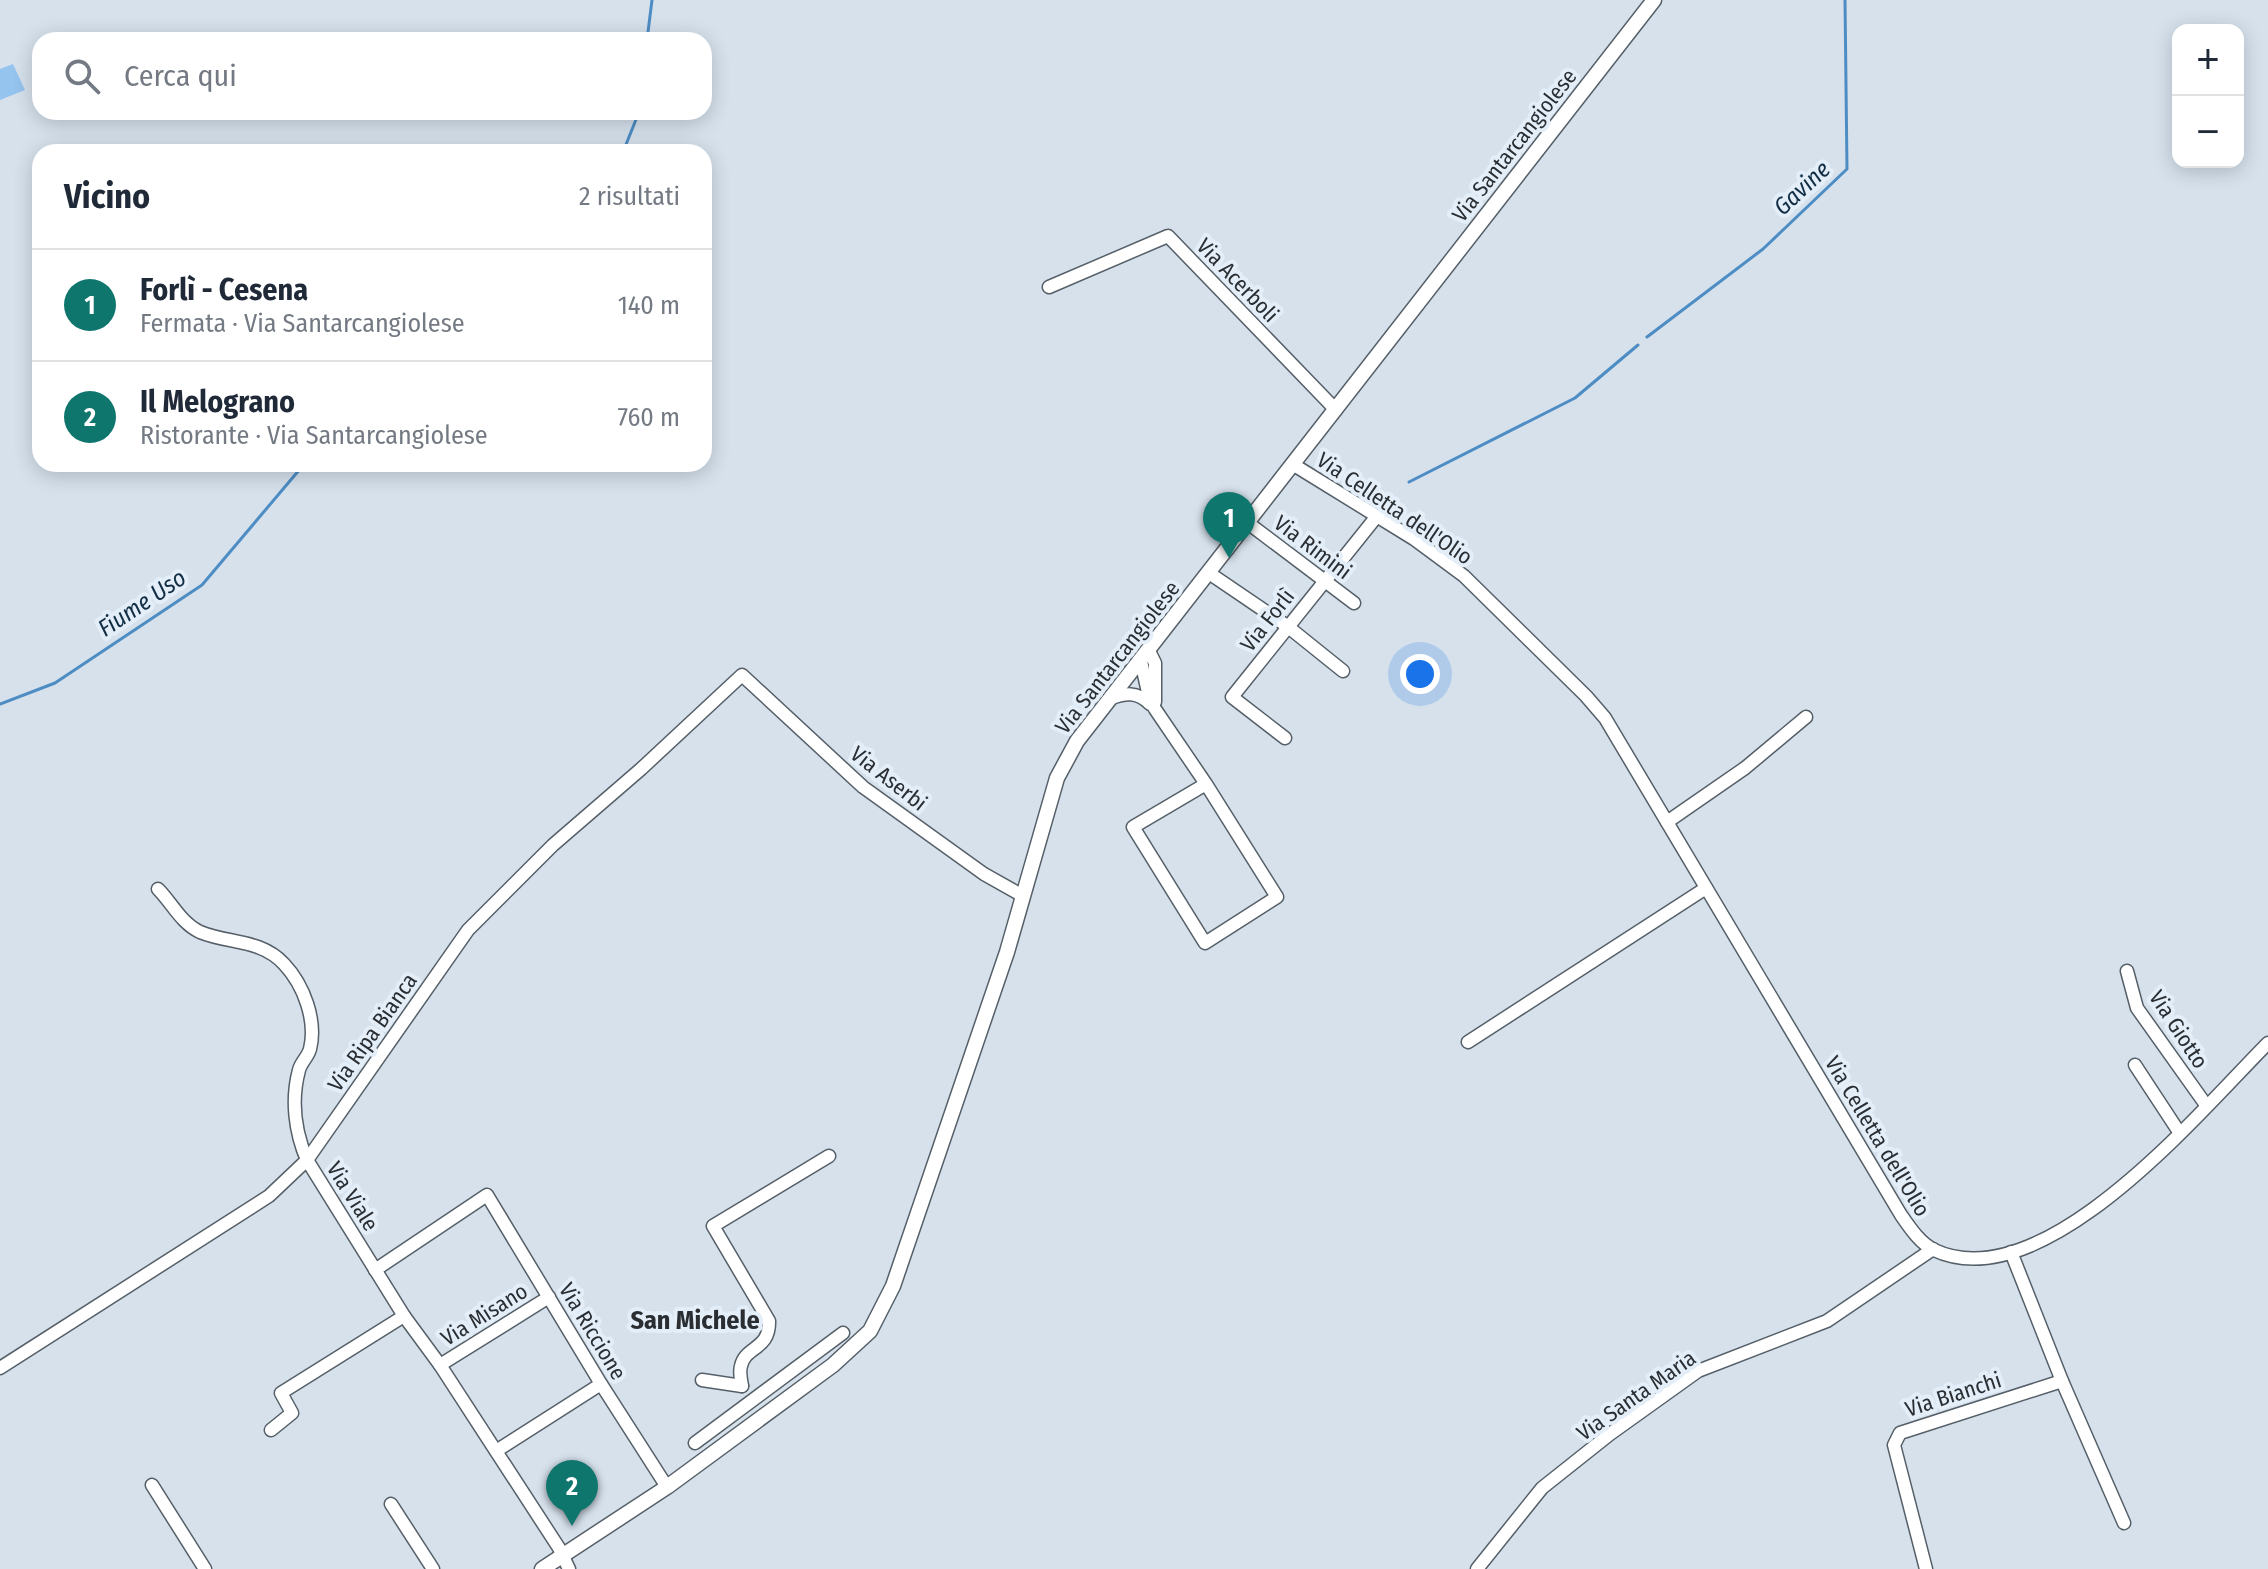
<!DOCTYPE html>
<html lang="it">
<meta charset="utf-8">
<style>
body{margin:0;font-family:"Fira Sans Condensed",sans-serif;background:#f2f2f3;color:#1f2937}
.controls{position:absolute;right:24px;top:24px;display:grid;overflow:hidden;border-radius:16px;box-shadow:0 4px 20px #0003}
.controls button{width:72px;height:72px;display:grid;place-items:center;padding:0;border:0;border-bottom:2px solid #e0e1e3;background:#fff;color:#1f2937;font:40px sans-serif}
.you{position:absolute;left:1420px;top:674px;width:28px;height:28px;margin:-20px;border:6px solid #fff;border-radius:50%;background:#1a73e8;box-shadow:0 0 0 12px #1a73e833}
.badge{display:grid;place-items:center;width:52px;height:52px;border-radius:50%;background:#0f766e;color:#fff;font-size:26px;font-weight:700}
.pin{position:absolute;translate:-50% -66px;filter:drop-shadow(0 2px 4px #0008)}
.pin::after{content:'';position:absolute;top:42px;width:28px;height:24px;background:inherit;clip-path:polygon(0 0,100% 0,50% 100%)}
.list{margin:0;padding:0;list-style:none}
h2{display:flex;justify-content:space-between;align-items:center;height:104px;margin:0;padding:0 32px;font-size:34px}
h2 small{font-size:26px;font-weight:400;color:#747a83}
.list li{display:grid;grid-template-columns:52px 1fr auto;gap:24px;align-items:center;box-sizing:border-box;height:112px;padding:0 32px;border-top:2px solid #e0e1e3}
.list b{display:block;font-size:30px;white-space:nowrap}
.list p{margin:0;font-size:26px;white-space:nowrap;color:#747a83}
.list em{font-size:26px;font-style:normal;color:#747a83}
.icon{flex:none;width:44px;height:44px;fill:none;stroke:currentColor;stroke-width:2;stroke-linecap:round;stroke-linejoin:round}
.map{position:relative;flex:none;width:2268px;height:1569px;overflow:hidden}
.search{position:absolute;background:#fff;box-shadow:0 4px 20px #0003;left:32px;top:32px;width:680px;height:88px;display:flex;align-items:center;gap:20px;box-sizing:border-box;padding:0 28px;border-radius:24px;color:#747a83;font-size:30px}
.panel{position:absolute;background:#fff;box-shadow:0 4px 20px #0003;left:32px;top:144px;width:680px;height:328px;border-radius:24px}
.map>svg:first-child{display:block}
.green{fill:#95c4ee}
.lines{fill:none;stroke-linecap:round;stroke-linejoin:round}
.stream{stroke:#4d8dc4;stroke-width:3}
.minor-casing{stroke:#555f68;stroke-width:15}
.major-casing{stroke:#555f68;stroke-width:17}
.minor{stroke:#fff;stroke-width:12}
.major{stroke:#fff;stroke-width:14}
.labels{text-anchor:middle;stroke-width:8;stroke-linejoin:round;paint-order:stroke}
.street-label{font-size:22px;fill:#2a2e32;stroke:#e3eef9}
.water-label{font-size:24px;font-style:italic;fill:#122e45;stroke:#e3eef9}
.quarter-label{font-size:26px;font-weight:bold;fill:#2a2e32;stroke:#e3eef9}
</style>
<div class="map">
<svg width="2268" height="1569" viewBox="0 0 2268 1569">
<rect width="100%" height="100%" fill="#d6e1ec"/>
<polygon class="green" points="13,64 25,90 0,100 0,69"/>
<g class="lines">
<g class="stream">
<polyline points="647,40 652,0"/>
<polyline points="623,152 639,112"/>
<polyline points="1647,337 1763,249 1847,169 1845,0"/>
<polyline points="1409,482 1575,398 1638,345"/>
<polyline points="0,704 55,683 202,585 300,469 312,464"/>
</g>
<g class="minor-casing">
<g id="minor">
<polyline points="1049,287 1168,236 1336,410"/>
<path d="M1294,465L1414,539L1464,576L1586,696L1605,718L1901,1215C1910,1228 1920,1243 1934,1250C2043,1301 2200,1111 2268,1043"/>
<polyline points="1248,523 1354,603"/>
<polyline points="1209,573 1287,626 1343,671"/>
<polyline points="1149,651 1155,663 1155,702"/>
<polyline points="1141,661 1149,697 1155,709 1206,784 1277,897 1205,943 1133,827 1206,784"/>
<path d="M1109,699C1125,693 1137,691 1150,704"/>
<polyline points="1285,738 1232,697 1377,516"/>
<polyline points="1667,822 1745,768 1806,717"/>
<path d="M158,889C172,903 181,923 200,932C229,944 261,939 284,964C304,985 317,1021 310,1049C308,1057 301,1062 299,1070C291,1100 295,1132 307,1160L404,1316L440,1365L559,1548L569,1569"/>
<polyline points="2127,971 2137,1008 2206,1105"/>
<polyline points="1468,1042 1706,888"/>
<polyline points="2135,1065 2179,1132"/>
<polyline points="2011,1252 2062,1381 2124,1523"/>
<polyline points="375,1270 487,1195 601,1384 667,1487"/>
<polyline points="440,1365 549,1297"/>
<polyline points="0,1368 269,1196 307,1160 468,930 553,845 641,769 742,675 863,787 984,874 1023,896"/>
<polyline points="702,1380 742,1386"/>
<path d="M742,1386C741,1380 739,1372 741,1366C745,1346 770,1350 769,1321L713,1226L829,1156"/>
<polyline points="271,1430 292,1413 281,1393 404,1316"/>
<polyline points="695,1443 843,1333"/>
<polyline points="496,1451 601,1384"/>
<polyline points="152,1485 205,1569"/>
<polyline points="391,1504 433,1569"/>
<polyline points="1477,1569 1542,1488 1610,1434 1698,1371 1827,1321 1933,1249"/>
<polyline points="1926,1569 1894,1445 1900,1433 2062,1381"/>
</g>
</g>
<g class="major-casing">
<polyline id="major" points="542,1569 667,1487 833,1365 870,1331 893,1286 1007,952 1057,778 1077,741 1654,0"/>
</g>
<use href="#minor" class="minor"/>
<use href="#major" class="major"/>
</g>
<g class="labels">
<g class="street-label">
<text transform="translate(1514 145) rotate(-52)" y="8">Via Santarcangiolese</text>
<text transform="translate(1238 280) rotate(46)" y="8">Via Acerboli</text>
<text transform="translate(1395 508) rotate(34)" y="8">Via Celletta dell'Olio</text>
<text transform="translate(1313 547) rotate(37)" y="8">Via Rimini</text>
<text transform="translate(1267 620) rotate(-52)" y="8">Via Forlì</text>
<text transform="translate(1117 657) rotate(-52)" y="8">Via Santarcangiolese</text>
<text transform="translate(889 778) rotate(38)" y="8">Via Aserbi</text>
<text transform="translate(2179 1029) rotate(57)" y="8">Via Giotto</text>
<text transform="translate(372 1032) rotate(-55)" y="8">Via Ripa Bianca</text>
<text transform="translate(1878 1136) rotate(59)" y="8">Via Celletta dell'Olio</text>
<text transform="translate(353 1196) rotate(58)" y="8">Via Viale</text>
<text transform="translate(484 1314) rotate(-32)" y="8">Via Misano</text>
<text transform="translate(593 1331) rotate(59)" y="8">Via Riccione</text>
<text transform="translate(1953 1394) rotate(-18)" y="8">Via Bianchi</text>
<text transform="translate(1636 1395) rotate(-35)" y="8">Via Santa Maria</text>
</g>
<g class="water-label">
<text transform="translate(1802 188) rotate(-43)" y="8">Gavine</text>
<text transform="translate(142 603) rotate(-34)" y="8">Fiume Uso</text>
</g>
<g class="quarter-label">
<text x="695" y="1329">San Michele</text>
</g>
</g>
</svg>
<div class="controls">
<button>+</button>
<button>−</button>
</div>
<div class="you"></div>
<div class="pin badge" style="left:1229px;top:558px">1</div>
<div class="pin badge" style="left:572px;top:1526px">2</div>
<div class="search"><svg class="icon" aria-label="search" viewBox="0 0 24 24"><circle cx="10" cy="10" r="6"/><path d="M15 15l6 6"/></svg>Cerca qui</div>
<section class="panel">
<h2>Vicino<small>2 risultati</small></h2>
<ul class="list">
<li><span class="badge">1</span><div><b>Forlì - Cesena</b><p>Fermata · Via Santarcangiolese</p></div><em>140 m</em></li>
<li><span class="badge">2</span><div><b>Il Melograno</b><p>Ristorante · Via Santarcangiolese</p></div><em>760 m</em></li>
</ul>
</section>
</div>
